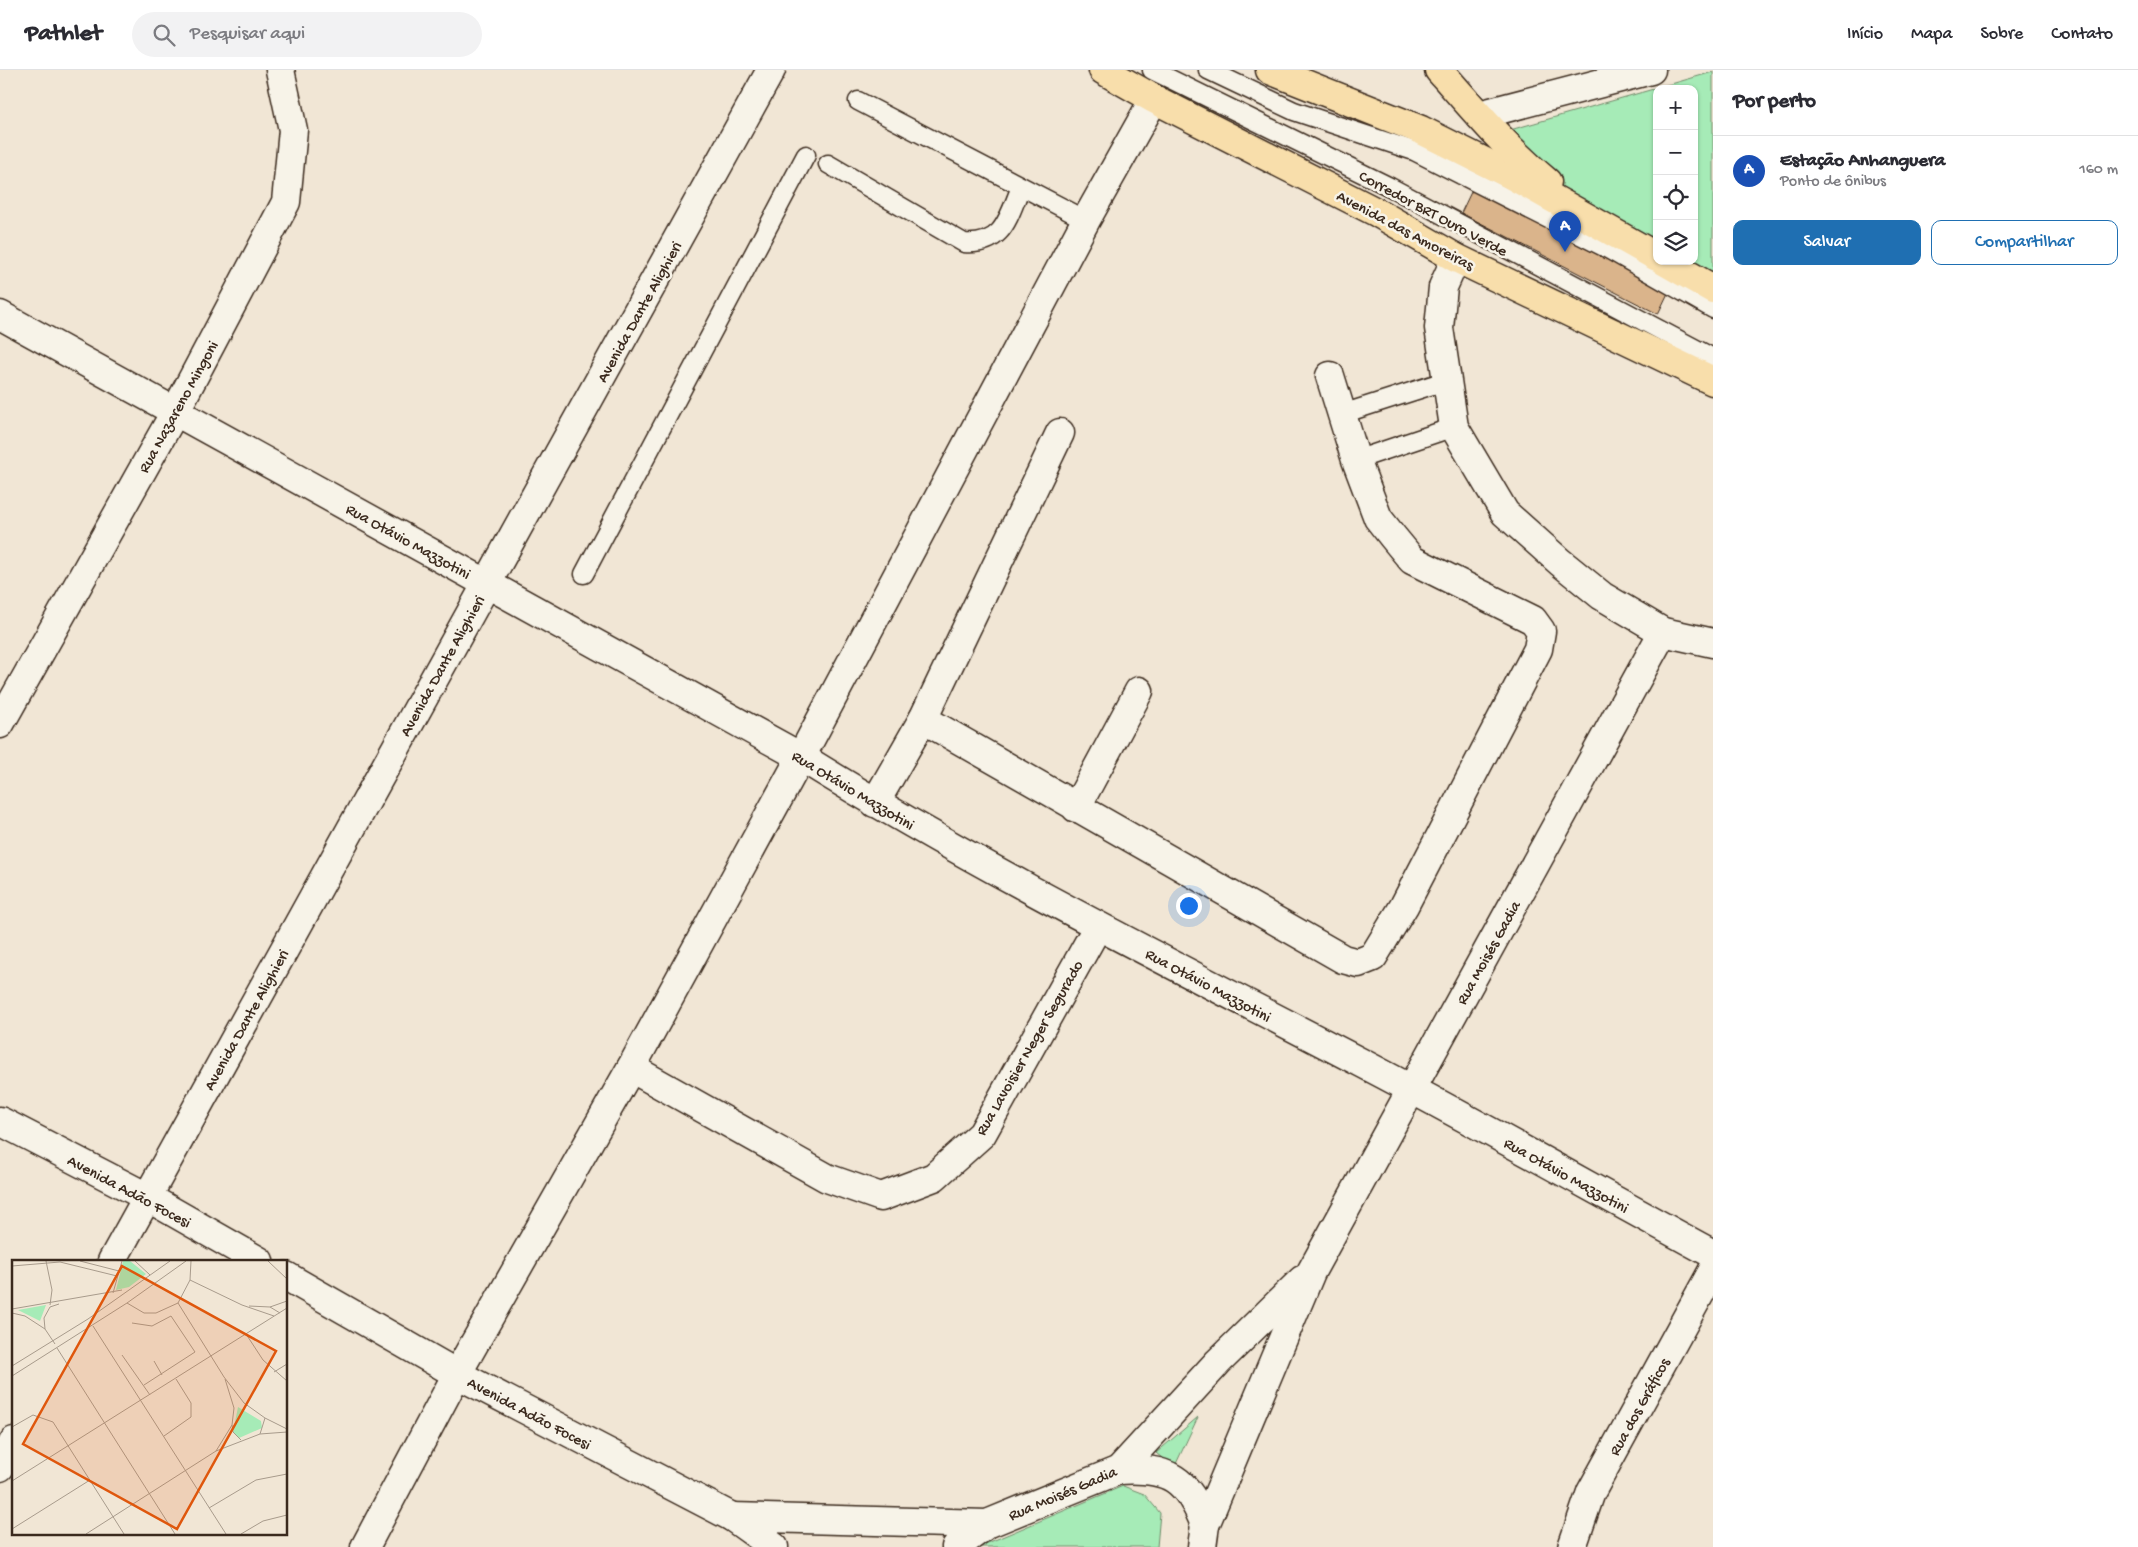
<!DOCTYPE html>
<html lang="pt">
<meta charset="utf-8">
<style>
body{margin:0;font-family:"Gochi Hand",sans-serif;background:#f2f2f3;color:#2b2b33}
.controls{position:absolute;right:15px;top:15px;display:grid;overflow:hidden;border-radius:10px;box-shadow:0 1px 4px #0004}
.controls button{width:45px;height:45px;display:grid;place-items:center;padding:0;border:0;border-bottom:1px solid #e1e1e2;background:#fff;color:#2b2b33;font:25px sans-serif}
.you{position:absolute;left:1188px;top:835px;width:18px;height:18px;margin:-12px;border:4px solid #fff;border-radius:50%;background:#1a73e8;box-shadow:0 0 0 8px #1a73e833}
.badge{display:grid;place-items:center;width:32px;height:32px;border-radius:50%;background:#1f6fb2;color:#fff;font-size:16px;font-weight:700}
.pin{position:absolute;translate:-50% -41px;filter:drop-shadow(0 1px 2px #0008)}
.pin::after{content:'';position:absolute;top:26px;width:18px;height:15px;background:inherit;clip-path:polygon(0 0,100% 0,50% 100%)}
.list{margin:0;padding:0;list-style:none}
h2{display:flex;justify-content:space-between;align-items:center;height:65px;margin:0;padding:0 20px;font-size:21px}
h2 small{font-size:16px;font-weight:400;color:#7c7c81}
.list li{display:grid;grid-template-columns:32px 1fr auto;gap:15px;align-items:center;box-sizing:border-box;height:70px;padding:0 20px;border-top:1px solid #e1e1e2}
.list b{display:block;font-size:19px;white-space:nowrap}
.list p{margin:0;font-size:16px;white-space:nowrap;color:#7c7c81}
.list em{font-size:16px;font-style:normal;color:#7c7c81}
.actions{display:flex;gap:10px;padding:15px 20px}
.actions a{flex:1;padding:11px 0;border:1px solid #1f6fb2;border-radius:10px;text-align:center;font-size:18px;color:#1f6fb2}
.actions .main{background:#1f6fb2;color:#fff}
.icon{flex:none;width:28px;height:28px;fill:none;stroke:currentColor;stroke-width:2;stroke-linecap:round;stroke-linejoin:round}
.map{position:relative;flex:none;width:1713px;height:1477px;overflow:hidden}
header{display:flex;align-items:center;gap:30px;box-sizing:border-box;height:70px;padding:0 25px;background:#fff;border-bottom:1px solid #e1e1e2}
header strong{font-size:24px}
nav{display:flex;gap:28px;margin-inline-start:auto;font-size:18px}
.search{width:350px;height:45px;background:#f2f2f3;display:flex;align-items:center;gap:12px;box-sizing:border-box;padding:0 18px;border-radius:28px;color:#7c7c81;font-size:19px}
main{display:flex}
aside{flex:1;background:#fff}
.map>svg:first-child{display:block}
.green{fill:#a6ebb7;stroke:#708a6a}
.building{fill:#dab48b;stroke:#3b2a1e}
.lines{fill:none;stroke-linecap:round;stroke-linejoin:round}
.service-casing{stroke:#3b2a1e;stroke-width:21}
.minor-casing{stroke:#3b2a1e;stroke-width:31}
.tertiary-casing{stroke:#3b2a1e;stroke-width:31}
.primary-casing{stroke:#3b2a1e;stroke-width:31}
.service{stroke:#f7f3e8;stroke-width:18}
.minor{stroke:#f7f3e8;stroke-width:28}
.tertiary{stroke:#f7f3e8;stroke-width:28}
.primary{stroke:#f8deab;stroke-width:28}
.labels{text-anchor:middle;stroke-width:5;stroke-linejoin:round;paint-order:stroke}
.street-label{font-size:16px;fill:#3b2a1e;stroke:#f7f3e8}
.inset-road{fill:none;stroke:#a89b8c;stroke-width:1}
.view{fill:#df570d;fill-opacity:0.15;stroke:#df570d;stroke-width:2.5}
.inset-edge{fill:none;stroke:#3b2a1e;stroke-width:2.5}
</style>
<header>
<strong>Pathlet</strong>
<div class="search"><svg class="icon" aria-label="search" viewBox="0 0 24 24"><circle cx="10" cy="10" r="6"/><path d="M15 15l6 6"/></svg>Pesquisar aqui</div>
<nav><a>Início</a><a>Mapa</a><a>Sobre</a><a>Contato</a></nav>
</header>
<main>
<div class="map">
<svg width="1713" height="1477" viewBox="0 0 1713 1477">
<rect width="100%" height="100%" fill="#f1e6d5"/>
<filter id="ink" filterUnits="userSpaceOnUse"><feTurbulence type="fractalNoise" baseFrequency=".02" numOctaves="2"/><feDisplacementMap in="SourceGraphic" scale="10" xChannelSelector="R" yChannelSelector="G"/><feConvolveMatrix kernelMatrix="1 2 1 2 8 2 1 2 1" color-interpolation-filters="sRGB"/></filter>
<g filter="url(#ink)">
<g class="green">
<polygon points="1713,2 1713,216 1669,191 1694,191 1694,19 1657,19 1657,184 1581,138 1543,103 1510,60"/>
<polygon points="1198,1347 1174,1398 1156,1383"/>
<polygon points="1123,1416 1144,1424 1160,1443 1157,1477 978,1477"/>
</g>
<polygon class="building" points="1472,120 1669,221 1658,244 1461,143"/>
<g class="lines">
<g class="service-casing">
<g id="service">
<polyline points="1152,0 1390,117 1713,288"/>
<polyline points="1208,0 1294,41 1414,81 1606,178 1713,239"/>
<polyline points="858,31 1086,150"/>
<path d="M828,94L964,173C1004,176 1008,147 1021,117"/>
<polyline points="1342,344 1445,311"/>
<polyline points="1356,390 1454,357"/>
<polyline points="584,504 806,85"/>
</g>
</g>
<g class="minor-casing">
<g id="minor">
<polyline points="1479,45 1651,0"/>
<path d="M0,245L801,687C981,799 1172,894 1360,992C1479,1054 1595,1120 1713,1184"/>
<polyline points="923,649 1343,889 1358,893 1373,887 1404,836 1538,579 1541,561 1533,550 1412,490 1393,467 1378,448 1356,390 1330,306"/>
<polyline points="0,654 175,342 286,132 293,60 280,0"/>
<polyline points="875,733 923,649 1060,363"/>
<polyline points="1076,738 1139,621"/>
<polyline points="631,998 827,1108 881,1127 934,1107 982,1064 1098,856"/>
<polyline points="365,1477 457,1304 631,998 801,687 1086,150 1154,29"/>
<polyline points="1572,1477 1591,1422 1713,1200"/>
</g>
</g>
<g class="tertiary-casing">
<g id="tertiary">
<polyline points="1456,188 1443,217 1439,258 1454,357 1505,443 1560,492 1602,526 1663,562 1713,573"/>
<polyline points="0,1051 147,1127 259,1191"/>
<polyline points="112,1191 771,0"/>
<polyline points="286,1206 457,1304 732,1447 774,1477"/>
<polyline points="0,1397 14,1371"/>
<path d="M1119,1400C1169,1397 1187,1408 1205,1455"/>
<polyline points="732,1447 987,1454 1119,1400 1218,1292 1302,1210"/>
<polyline points="956,1477 987,1454"/>
<polyline points="1202,1477 1205,1455 1311,1202 1663,562"/>
</g>
</g>
<g class="primary-casing">
<g id="primary">
<polyline points="1103,0 1154,29 1378,143 1456,188 1713,311"/>
<polyline points="1270,0 1421,60 1511,105 1657,187"/>
<path d="M1439,0C1473,39 1507,79 1547,112"/>
<polyline points="1664,191 1713,219"/>
</g>
</g>
<use href="#service" class="service"/>
<use href="#minor" class="minor"/>
<use href="#tertiary" class="tertiary"/>
<use href="#primary" class="primary"/>
</g>
</g>
<g class="labels">
<g class="street-label">
<text transform="translate(1434 142) rotate(28)" y="6">Corredor BRT Ouro Verde</text>
<text transform="translate(1406 159) rotate(28)" y="6">Avenida das Amoreiras</text>
<text transform="translate(638 241) rotate(-61)" y="6">Avenida Dante Alighieri</text>
<text transform="translate(177 336) rotate(-61)" y="6">Rua Nazareno Mingoni</text>
<text transform="translate(409 470) rotate(29)" y="6">Rua Otávio Mazzotini</text>
<text transform="translate(441 595) rotate(-61)" y="6">Avenida Dante Alighieri</text>
<text transform="translate(854 719) rotate(31)" y="6">Rua Otávio Mazzotini</text>
<text transform="translate(1487 882) rotate(-61)" y="6">Rua Moisés Gadia</text>
<text transform="translate(1209 914) rotate(28)" y="6">Rua Otávio Mazzotini</text>
<text transform="translate(245 949) rotate(-61)" y="6">Avenida Dante Alighieri</text>
<text transform="translate(1028 977) rotate(-60)" y="6">Rua Lavoisier Neger Segurado</text>
<text transform="translate(1567 1104) rotate(29)" y="6">Rua Otávio Mazzotini</text>
<text transform="translate(130 1120) rotate(28)" y="6">Avenida Adão Focesi</text>
<text transform="translate(1638 1336) rotate(-61)" y="6">Rua dos Gráficos</text>
<text transform="translate(530 1342) rotate(28)" y="6">Avenida Adão Focesi</text>
<text transform="translate(1062 1422) rotate(-23)" y="6">Rua Moisés Gadia</text>
</g>
</g>
<g transform="translate(12 1190)">
<rect width="275" height="275" fill="#f1e6d5"/>
<path d="M111,1H118L134,14L117,27L104,30ZM34,45L28,61L6,50ZM226,147L249,161L250,168L227,178L221,172Z" fill="#a6ebb7"/>
<path class="inset-road" d="M34,1L40,30L38,45M68,1L107,11M123,1L138,15M256,1L275,19M0,6L48,2L105,16M178,20L230,45L262,56M101,33L110,1M115,43L132,53H144L166,43L178,20L179,1M166,43L212,117L232,143L253,158L275,169M237,46L258,47L268,53M258,47L275,41M0,49L110,30M0,53L13,56L33,69M120,63L140,66L159,56L183,92L132,125M81,66L214,274M234,74L251,100L275,121M43,84L33,69L32,58L38,47L47,44M45,88L163,274M110,95L138,135M142,101L150,115M0,106L76,59L158,1M262,112L275,104M0,116L115,43L174,1M220,165L221,172L229,180M0,167L21,155L41,162L112,274M248,174L253,158M152,176L179,157V143L164,119M204,191L220,165L222,148L213,119M0,221L275,48M197,248L244,220L275,214M0,269L78,220M74,274L204,191L248,174L275,172M229,274L251,261L275,255"/>
<path class="view" d="M110,6L264,91L165,269L11,184Z"/>
<rect width="275" height="275" class="inset-edge"/>
</g>
</svg>
<div class="controls">
<button>+</button>
<button>−</button>
<button><svg class="icon" aria-label="locate" viewBox="0 0 24 24"><circle cx="12" cy="12" r="6"/><path d="M12 2v4M12 18v4M2 12h4M18 12h4"/></svg></button>
<button><svg class="icon" aria-label="layers" viewBox="0 0 24 24"><path d="M12 4l9 5-9 5-9-5zM3 14l9 5 9-5"/></svg></button>
</div>
<div class="you"></div>
<div class="pin badge" style="left:1565px;top:182px;background:#1a4fb4">A</div>
</div>
<aside>
<h2>Por perto<small></small></h2>
<ul class="list">
<li><span class="badge" style="background:#1a4fb4">A</span><div><b>Estação Anhanguera</b><p>Ponto de ônibus</p></div><em>160 m</em></li>
</ul>
<div class="actions"><a class="main">Salvar</a><a>Compartilhar</a></div>
</aside>
</main>
